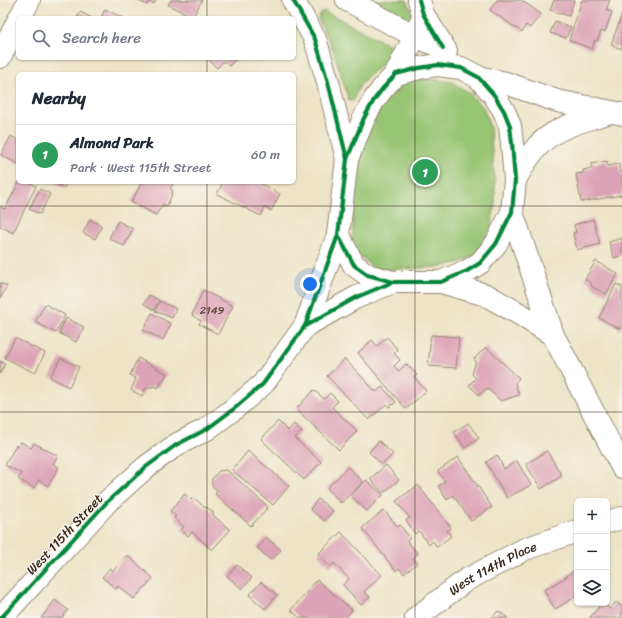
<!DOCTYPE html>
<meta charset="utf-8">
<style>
body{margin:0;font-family:Sriracha,sans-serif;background:#f2f2f3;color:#1f2937}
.controls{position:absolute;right:12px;bottom:12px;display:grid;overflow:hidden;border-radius:6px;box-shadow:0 1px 3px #0004}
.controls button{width:36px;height:36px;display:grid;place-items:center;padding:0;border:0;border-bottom:1px solid #e0e1e3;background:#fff;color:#1f2937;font:20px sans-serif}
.you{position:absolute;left:310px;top:284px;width:14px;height:14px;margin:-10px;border:3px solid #fff;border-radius:50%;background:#1a73e8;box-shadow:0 0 0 6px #1a73e833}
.badge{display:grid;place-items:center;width:26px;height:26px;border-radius:50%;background:#b5179e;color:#fff;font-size:13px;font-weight:700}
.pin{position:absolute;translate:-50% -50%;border:2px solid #fff;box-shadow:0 1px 4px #0006}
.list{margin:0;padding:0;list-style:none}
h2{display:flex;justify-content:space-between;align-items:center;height:52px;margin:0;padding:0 16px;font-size:17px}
h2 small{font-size:13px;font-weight:400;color:#747a83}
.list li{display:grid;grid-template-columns:26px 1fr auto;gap:12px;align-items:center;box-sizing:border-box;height:60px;padding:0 16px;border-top:1px solid #e0e1e3}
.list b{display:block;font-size:15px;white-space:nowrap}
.list p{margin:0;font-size:13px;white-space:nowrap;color:#747a83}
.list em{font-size:13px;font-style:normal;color:#747a83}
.icon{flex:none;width:22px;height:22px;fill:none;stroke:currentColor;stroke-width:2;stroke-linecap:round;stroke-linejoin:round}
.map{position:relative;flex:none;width:622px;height:618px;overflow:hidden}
.search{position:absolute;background:#fff;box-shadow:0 1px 3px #0004;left:16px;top:16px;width:280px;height:44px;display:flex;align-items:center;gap:10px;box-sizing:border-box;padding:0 14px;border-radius:6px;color:#747a83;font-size:15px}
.panel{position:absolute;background:#fff;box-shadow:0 1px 3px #0004;left:16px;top:72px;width:280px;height:112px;border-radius:6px}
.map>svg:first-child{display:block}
.green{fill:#98c573;stroke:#6a7848}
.building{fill:#dca2b6}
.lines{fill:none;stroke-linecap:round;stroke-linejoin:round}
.minor-casing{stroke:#948772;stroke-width:24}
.tertiary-casing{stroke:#948772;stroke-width:24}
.minor{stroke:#fff;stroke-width:22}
.tertiary{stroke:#fff;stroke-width:22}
.cycleway-casing{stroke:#f7f3e8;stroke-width:6}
.cycleway{stroke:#00873e;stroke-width:4}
.grid{fill:none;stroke:#3b2a1e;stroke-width:1;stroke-opacity:0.55}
.labels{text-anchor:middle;stroke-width:3;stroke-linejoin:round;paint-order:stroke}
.number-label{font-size:11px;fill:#634844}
.street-label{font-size:13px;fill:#3b2a1e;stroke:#f7f3e8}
</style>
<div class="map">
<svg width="622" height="618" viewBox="0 0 622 618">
<rect width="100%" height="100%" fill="#f7f3e8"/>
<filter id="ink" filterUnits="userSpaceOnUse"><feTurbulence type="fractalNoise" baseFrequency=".025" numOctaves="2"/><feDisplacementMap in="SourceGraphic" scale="8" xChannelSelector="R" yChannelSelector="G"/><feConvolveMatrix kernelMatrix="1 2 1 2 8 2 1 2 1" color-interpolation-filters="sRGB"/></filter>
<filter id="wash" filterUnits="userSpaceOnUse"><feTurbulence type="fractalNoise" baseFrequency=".012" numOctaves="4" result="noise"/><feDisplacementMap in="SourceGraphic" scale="16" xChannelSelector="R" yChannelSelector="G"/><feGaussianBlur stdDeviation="0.9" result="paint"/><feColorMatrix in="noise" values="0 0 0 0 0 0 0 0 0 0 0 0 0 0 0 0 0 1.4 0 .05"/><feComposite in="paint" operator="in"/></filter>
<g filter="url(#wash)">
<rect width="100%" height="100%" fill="#ede4c7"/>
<g class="green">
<polygon points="370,0 407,0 414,20 408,26"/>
<path d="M324,11L399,50L398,56C379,66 359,78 354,100L349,101L333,49L318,19L320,14Z"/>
<polygon points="432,79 452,82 468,92 483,107 490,128 495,182 495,205 490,229 477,254 461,262 440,267 376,270 352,249 355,163 384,100 399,87 414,80"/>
</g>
<g id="blocks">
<g class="building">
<polygon points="137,0 156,0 154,4 149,2 147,5"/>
<polygon points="171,0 202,0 193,17 168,5"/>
<polygon points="497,0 521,0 541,14 530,28 526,25 522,32 490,10"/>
<polygon points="554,0 574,0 569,16 550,10"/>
<polygon points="582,0 610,0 606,10 612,12 605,32 601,31 597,41 595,40 592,49 569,40"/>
<polygon points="105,9 123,18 101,18"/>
<polygon points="80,12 92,18 77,18"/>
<polygon points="622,14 622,49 611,45"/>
<polygon points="555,21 571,27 566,38 550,33"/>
<polygon points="209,58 237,58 229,66 224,61 217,68 208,59"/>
<polygon points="11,136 18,140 18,164 1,155"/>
<polygon points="607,161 608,166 619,164 620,172 622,171 622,195 581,202 576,174 583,173 583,170 592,168 591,164"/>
<polygon points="19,182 28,182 36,186 13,233 0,226 0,207 5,209"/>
<polygon points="54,182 67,182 64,188"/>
<polygon points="142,182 174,182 170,189 173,191 167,206 163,204 156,215 131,202"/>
<polygon points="223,182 258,182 280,194 271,211 265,208 261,216 217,194"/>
<polygon points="40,189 50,194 40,214 29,209"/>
<polygon points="90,219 102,226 95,239 83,233"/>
<polygon points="593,219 600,244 577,250 573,233 576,232 574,225"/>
<polygon points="118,221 133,229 124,246 109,238"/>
<polygon points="622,238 622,255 614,258 609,242"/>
<polygon points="596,261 618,274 606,294 591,286 592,284 585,279"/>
<polygon points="0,283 7,286 0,299"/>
<polygon points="616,284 622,287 622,326 620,329 599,318"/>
<polygon points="203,290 233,306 218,334 199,324 201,321 192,315"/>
<polygon points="149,295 159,300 154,310 144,304"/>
<polygon points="160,301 176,309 172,318 155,311"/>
<polygon points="45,304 65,315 56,333 35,322"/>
<polygon points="152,313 171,324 163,340 143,330"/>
<polygon points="66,318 84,327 76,342 59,333"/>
<polygon points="431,335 459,337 456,368 428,366"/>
<polygon points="387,337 398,350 394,353 400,360 394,366 399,371 406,364 417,375 414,377 426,391 406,409 358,353 372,340 377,346"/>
<polygon points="15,338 45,353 35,373 5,358"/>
<polygon points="486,347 519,378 515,383 519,395 501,401 487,388 479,395 469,385 476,378 472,374 476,361 474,359"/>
<polygon points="61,358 79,367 69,387 50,377"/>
<polygon points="138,358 167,374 158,388 154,386 145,389 142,396 131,390 136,379 130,375"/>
<polygon points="345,359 376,392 382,387 396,402 389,407 386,404 369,420 327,376"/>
<polygon points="0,361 5,364 0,374"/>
<polygon points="314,390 324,399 330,393 338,401 332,407 357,431 339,450 296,409"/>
<polygon points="278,421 288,431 294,424 302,431 295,438 321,462 304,480 261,439"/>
<polygon points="468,423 479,438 465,448 454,432"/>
<polygon points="379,441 393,454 382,465 369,452"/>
<polygon points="21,442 31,448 34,443 58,456 53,464 59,467 48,486 39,480 34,488 18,479 22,474 5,465 16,445 18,447"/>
<polygon points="248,451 289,486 273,505 232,470"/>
<polygon points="547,451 562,476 541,489 526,464"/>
<polygon points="497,455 504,469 517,461 531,485 507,498 486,462"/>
<polygon points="458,457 492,507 471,521 453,495 447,500 438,486 445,482 438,471"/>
<polygon points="386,465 399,480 383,493 370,479"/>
<polygon points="348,467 363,482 341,503 327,488"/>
<polygon points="227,470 268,507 251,526 215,494 218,491 212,486 212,479 219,471"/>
<polygon points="366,480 383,495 367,511 351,496"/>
<polygon points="418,485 451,528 447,531 451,536 437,547 433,541 429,545 419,531 415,534 406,520 410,518 396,501"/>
<polygon points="185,494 191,500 193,497 204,507 208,508 213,512 213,515 230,530 212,550 192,532 188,536 181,530 184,527 174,518 176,516 170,511"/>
<polygon points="318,499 333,511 324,521 310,509"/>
<polygon points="384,510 398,527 400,525 410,538 407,541 418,554 413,558 417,563 404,574 399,568 396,571 362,528"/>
<polygon points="341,532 382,575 364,592 370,597 361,605 343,585 349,579 334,563 330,567 318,554"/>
<polygon points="266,537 281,550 271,560 257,548"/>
<polygon points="127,555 153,578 134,599 118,586 116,589 102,577 110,568 113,571"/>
<polygon points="237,565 252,578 242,589 227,576"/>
<polygon points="577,569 577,596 555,609 544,590 568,576 567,575"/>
<polygon points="317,580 352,610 345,618 300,618 291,610"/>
<polygon points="261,582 277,595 265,609 249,595"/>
<polygon points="55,600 68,610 62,618 41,618"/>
<polygon points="616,602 622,607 622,618 590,618 602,603 610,609"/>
<polygon points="498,611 508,618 492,618"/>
</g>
</g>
</g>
<g filter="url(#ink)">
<use href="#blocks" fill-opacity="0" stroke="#948772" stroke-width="1"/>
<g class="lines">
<g class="minor-casing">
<g id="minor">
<polyline points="293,0 315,39 328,82 347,159"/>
<polyline points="347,0 415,36 443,48"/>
<polyline points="419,0 423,14 446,51"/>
<polyline points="20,18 29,0"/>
<polyline points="0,57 18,21"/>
<polyline points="396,74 415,36 420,23"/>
<polyline points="478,77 506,83 557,101 622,114"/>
<path d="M515,180C520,171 525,162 532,153C550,128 579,122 607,113"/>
<polyline points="512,212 553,335 622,467"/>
<polyline points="441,282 486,295 523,316 553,335"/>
<polyline points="607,522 622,518"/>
<path id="s1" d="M416,618L466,580L525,549L577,531"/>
</g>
</g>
<g class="tertiary-casing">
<g id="tertiary">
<polygon points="438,65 461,68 478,77 494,95 504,111 510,126 512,143 515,180 512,212 496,244 480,263 467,271 441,282 393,282 368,275 354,265 338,235 347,159 364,118 374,100 383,88 396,74 419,68"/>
<polyline points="305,326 357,297 393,282"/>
<polyline points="1,618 107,502 146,467 176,445 207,429 235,408 263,384 305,326 338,235"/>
</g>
</g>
<use href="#minor" class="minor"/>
<use href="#tertiary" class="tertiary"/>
<g class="cycleway-casing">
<g id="cycleway">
<polyline points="293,0 315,39 328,82 347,159"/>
<polyline points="419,0 423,14 443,48"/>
<polygon points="438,65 461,68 478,77 494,95 504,111 510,126 512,143 515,180 512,212 496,244 480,263 467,271 441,282 393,282 368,275 354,265 338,235 347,159 364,118 374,100 383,88 396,74 419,68"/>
<polyline points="305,326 357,297 393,282"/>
<polyline points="1,618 107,502 146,467 176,445 207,429 235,408 263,384 305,326 338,235"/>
</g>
</g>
<use href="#cycleway" class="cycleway"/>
</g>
</g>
<path class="grid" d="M207,0V18M415,0V618M207,58V74M207,182V618M0,206H622M0,412H622"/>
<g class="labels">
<g class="number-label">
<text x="212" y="314">2149</text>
</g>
<g class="street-label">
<text transform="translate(64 534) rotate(-47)" y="5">West 115th Street</text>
<text dy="5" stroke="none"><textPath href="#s1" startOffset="92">West 114th Place</textPath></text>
</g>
</g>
</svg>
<div class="controls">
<button>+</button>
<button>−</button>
<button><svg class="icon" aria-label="layers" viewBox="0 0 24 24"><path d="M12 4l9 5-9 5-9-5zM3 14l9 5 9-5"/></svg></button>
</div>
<div class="you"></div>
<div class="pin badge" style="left:425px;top:172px;background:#2e9e5b">1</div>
<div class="search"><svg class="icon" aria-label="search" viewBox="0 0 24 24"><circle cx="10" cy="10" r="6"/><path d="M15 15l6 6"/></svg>Search here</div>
<section class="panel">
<h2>Nearby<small></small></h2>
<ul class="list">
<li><span class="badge" style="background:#2e9e5b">1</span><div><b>Almond Park</b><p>Park · West 115th Street</p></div><em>60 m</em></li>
</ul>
</section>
</div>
